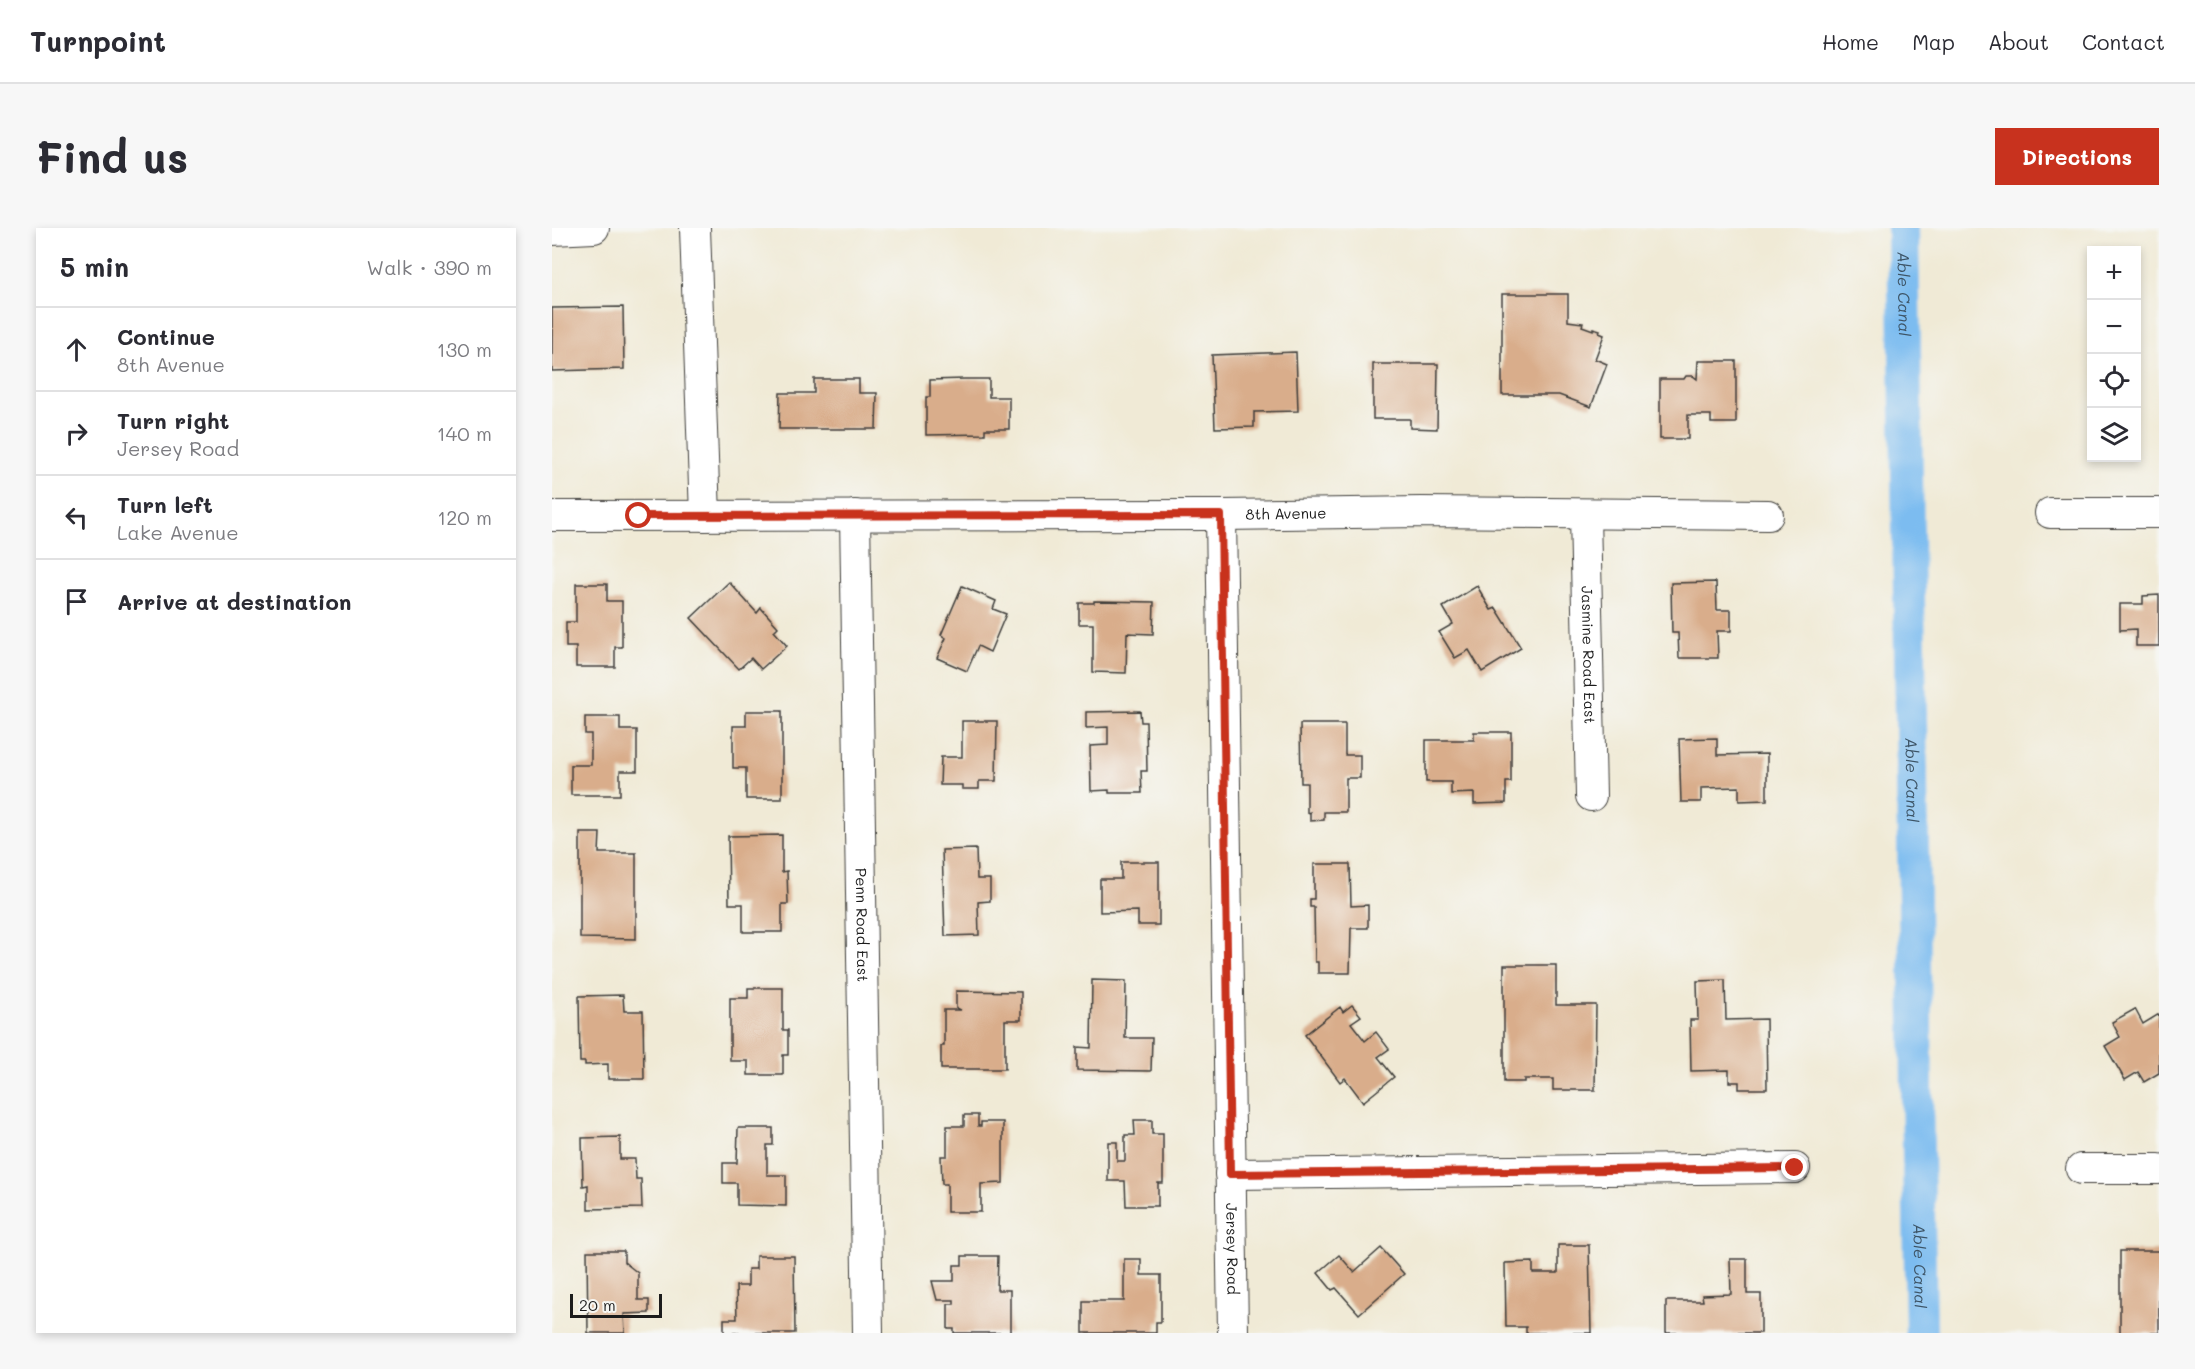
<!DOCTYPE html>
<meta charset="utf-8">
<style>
body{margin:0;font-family:Mali,sans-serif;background:#f7f7f7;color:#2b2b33}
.controls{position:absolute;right:18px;top:18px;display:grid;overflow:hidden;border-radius:0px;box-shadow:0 3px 9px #0003}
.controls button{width:54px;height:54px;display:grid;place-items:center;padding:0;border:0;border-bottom:2px solid #e1e1e2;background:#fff;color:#2b2b33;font:30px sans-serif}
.scale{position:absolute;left:18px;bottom:15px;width:92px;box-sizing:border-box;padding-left:6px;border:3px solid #1c1c1c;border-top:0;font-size:16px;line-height:21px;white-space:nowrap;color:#1c1c1c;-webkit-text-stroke:4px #f6f6f2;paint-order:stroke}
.stop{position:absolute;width:18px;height:18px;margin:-14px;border:4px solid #c8321e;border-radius:50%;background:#fff}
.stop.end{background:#c8321e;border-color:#fff;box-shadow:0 2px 6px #0008}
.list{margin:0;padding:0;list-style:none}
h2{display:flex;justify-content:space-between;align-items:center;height:78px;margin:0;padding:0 24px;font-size:26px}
h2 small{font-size:20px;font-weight:400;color:#7c7c81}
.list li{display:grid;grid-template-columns:39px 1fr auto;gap:18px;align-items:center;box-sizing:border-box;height:84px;padding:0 24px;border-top:2px solid #e1e1e2}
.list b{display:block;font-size:22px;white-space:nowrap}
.list p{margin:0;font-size:20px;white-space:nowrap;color:#7c7c81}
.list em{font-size:20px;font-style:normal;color:#7c7c81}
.icon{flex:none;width:33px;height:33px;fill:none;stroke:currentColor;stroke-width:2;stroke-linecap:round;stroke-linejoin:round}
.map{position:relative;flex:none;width:1607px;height:1105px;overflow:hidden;border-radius:0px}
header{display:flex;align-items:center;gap:36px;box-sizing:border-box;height:84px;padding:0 30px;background:#fff;border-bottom:2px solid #e1e1e2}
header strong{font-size:28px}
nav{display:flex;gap:33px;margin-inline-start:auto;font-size:21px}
.intro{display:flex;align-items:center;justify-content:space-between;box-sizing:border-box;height:144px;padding:0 36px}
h1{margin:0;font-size:42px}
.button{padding:15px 27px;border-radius:0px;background:#c8321e;color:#fff;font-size:21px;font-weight:700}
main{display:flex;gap:36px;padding:0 36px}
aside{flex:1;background:#fff;border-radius:0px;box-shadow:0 3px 9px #0003}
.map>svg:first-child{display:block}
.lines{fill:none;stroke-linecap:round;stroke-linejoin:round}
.canal{stroke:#7bbcf0;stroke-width:32}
.building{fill:#d9ad8b}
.minor-casing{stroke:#3c3b38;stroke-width:32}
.minor{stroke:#fff;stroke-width:30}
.route{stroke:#c8321e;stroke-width:8}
.labels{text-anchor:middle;stroke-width:5;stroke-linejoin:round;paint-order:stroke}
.street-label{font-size:15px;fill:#1c1c1c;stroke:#f6f6f2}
.water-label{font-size:16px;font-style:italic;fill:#3d5466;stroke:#f6f6f2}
</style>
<header>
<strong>Turnpoint</strong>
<nav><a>Home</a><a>Map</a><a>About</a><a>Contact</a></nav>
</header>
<div class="intro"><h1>Find us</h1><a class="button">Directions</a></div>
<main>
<aside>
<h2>5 min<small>Walk · 390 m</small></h2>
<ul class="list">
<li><svg class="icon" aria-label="ahead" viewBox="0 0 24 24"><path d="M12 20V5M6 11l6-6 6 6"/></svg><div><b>Continue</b><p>8th Avenue</p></div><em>130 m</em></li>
<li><svg class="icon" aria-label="right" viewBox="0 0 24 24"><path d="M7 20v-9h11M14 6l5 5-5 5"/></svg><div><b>Turn right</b><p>Jersey Road</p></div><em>140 m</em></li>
<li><svg class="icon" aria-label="left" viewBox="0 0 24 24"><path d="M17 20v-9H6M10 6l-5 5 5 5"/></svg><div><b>Turn left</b><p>Lake Avenue</p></div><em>120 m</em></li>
<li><svg class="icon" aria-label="arrive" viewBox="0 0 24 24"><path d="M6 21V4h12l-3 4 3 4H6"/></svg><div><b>Arrive at destination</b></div></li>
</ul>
</aside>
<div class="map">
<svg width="1607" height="1105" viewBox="0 0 1607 1105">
<rect width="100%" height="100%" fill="#f6f6f2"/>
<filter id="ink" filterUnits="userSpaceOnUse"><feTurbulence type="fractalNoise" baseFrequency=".0167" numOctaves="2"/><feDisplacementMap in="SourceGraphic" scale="12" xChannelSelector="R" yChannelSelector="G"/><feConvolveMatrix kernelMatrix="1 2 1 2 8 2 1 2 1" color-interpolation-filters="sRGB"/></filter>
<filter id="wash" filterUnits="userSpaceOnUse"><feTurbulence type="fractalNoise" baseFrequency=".008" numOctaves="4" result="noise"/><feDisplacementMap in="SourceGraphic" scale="24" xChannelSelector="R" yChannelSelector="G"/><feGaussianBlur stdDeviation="1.35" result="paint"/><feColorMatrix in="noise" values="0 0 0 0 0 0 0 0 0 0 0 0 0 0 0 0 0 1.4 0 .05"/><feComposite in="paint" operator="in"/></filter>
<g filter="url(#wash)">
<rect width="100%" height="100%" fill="#f0ead6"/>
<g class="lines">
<path class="canal" id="s1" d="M1351,0L1369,1105"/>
</g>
<g id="blocks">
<g class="building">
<polygon points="950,66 1016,66 1016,93 1031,95 1030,98 1041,102 1041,100 1048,102 1047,105 1052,107 1043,131 1055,136 1039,179 1007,167 950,167"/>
<polygon points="71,79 72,141 0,143 0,80"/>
<polygon points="744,124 746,183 702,184 702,199 663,200 660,127"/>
<polygon points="1146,133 1184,133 1184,195 1159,195 1159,187 1136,187 1136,211 1108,211 1108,151 1132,151 1134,148 1141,148 1145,151"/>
<polygon points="821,136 886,136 885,201 858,200 858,191 821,191"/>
<polygon points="262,151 307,151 307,165 325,165 324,201 227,201 228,165 262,165"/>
<polygon points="412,151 437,151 437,169 457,169 457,201 433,201 433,206 374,207 374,169 378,169 378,152"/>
<polygon points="177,354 205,385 209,380 226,399 222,403 235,418 209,441 199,430 187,441 139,390"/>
<polygon points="1164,354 1165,382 1179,382 1179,403 1165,403 1166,430 1127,430 1126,405 1120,405 1119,355"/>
<polygon points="24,356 55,356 55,373 70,373 70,419 63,419 63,439 24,439 24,419 14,419 14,394 24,394"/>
<polygon points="410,358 444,373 441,381 454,386 438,424 426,418 415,443 385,430 394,410 389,407"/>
<polygon points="925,358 939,382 944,380 969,420 930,444 917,422 903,430 887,404 901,396 891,379"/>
<polygon points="1607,367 1607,418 1584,418 1584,401 1568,402 1568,376 1591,376 1591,368"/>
<polygon points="542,373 602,374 601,406 575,405 574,445 541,444 541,396 527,396 527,375 542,375"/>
<polygon points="194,483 230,483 230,571 194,571 194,540 181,540 181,498 194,498"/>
<polygon points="588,483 589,494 594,494 595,543 589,543 590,565 557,565 557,562 539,563 538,518 556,517 556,499 534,500 534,484"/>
<polygon points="33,489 68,489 68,502 85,502 85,543 68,543 68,567 19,567 19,537 39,537 39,506 33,506"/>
<polygon points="410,493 445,493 444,553 427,553 427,561 410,561 410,557 388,557 389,529 410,529"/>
<polygon points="748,496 793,496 793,527 808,527 808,550 794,550 794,584 772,584 772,592 758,593 758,584 755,585 755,555 749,555"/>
<polygon points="922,504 959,504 959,554 954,554 954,575 922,576 922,565 899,566 899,554 874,554 874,512 922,512"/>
<polygon points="1165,510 1165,527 1215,526 1215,572 1187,573 1187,559 1149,560 1149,574 1129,574 1127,511"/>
<polygon points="28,605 48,605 47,625 84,625 84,711 28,710"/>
<polygon points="230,607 230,644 235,643 236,676 230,676 230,704 191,704 191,676 177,676 176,608"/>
<polygon points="424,621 425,651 438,651 438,673 426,674 427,707 393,708 390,622"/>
<polygon points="569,634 607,634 607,697 586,697 586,683 548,684 548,651 569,651"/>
<polygon points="762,636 798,636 799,678 816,677 816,700 799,700 798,745 766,745 766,734 763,734 762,679 758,679 758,671 762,671"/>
<polygon points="952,737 1004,737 1004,777 1044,777 1043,862 1001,862 1001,851 972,851 972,854 952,854"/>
<polygon points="540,752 574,753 573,810 600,810 599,843 525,842 525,819 539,820"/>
<polygon points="1173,752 1174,792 1214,791 1215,861 1187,861 1187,854 1177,854 1177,842 1139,843 1138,792 1146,792 1145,753"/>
<polygon points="196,760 231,760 231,802 236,802 236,827 231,827 231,847 196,847 196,833 178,833 178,770 196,770"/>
<polygon points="404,763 469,764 469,792 453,792 453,841 389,841 389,818 392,818 392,782 409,782 404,780"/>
<polygon points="71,767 72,783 91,783 92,851 56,851 56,836 33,837 33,834 28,834 27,768"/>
<polygon points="800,777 809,788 799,795 813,813 824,804 837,821 826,829 842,849 811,874 793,850 788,854 753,807 788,779 791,784"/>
<polygon points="1583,781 1591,796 1607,786 1607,845 1592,854 1586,844 1573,852 1553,818 1568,809 1560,794"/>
<polygon points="412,887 426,887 426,898 429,898 429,894 451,894 451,955 429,956 429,984 395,984 395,956 390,956 389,928 395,928 395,898 412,898"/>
<polygon points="582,892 600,892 600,906 611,906 611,955 606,955 606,978 574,978 573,953 556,953 556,914 565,914 565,933 573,933 573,907 583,907"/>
<polygon points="186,900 221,900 221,917 215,917 215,947 234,947 234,978 185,977 185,955 171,955 171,935 185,935"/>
<polygon points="68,909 68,931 83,931 84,951 89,951 90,980 36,981 36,957 31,958 30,910"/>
<polygon points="1006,1017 1037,1017 1039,1105 974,1105 974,1099 954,1099 953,1035 981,1034 981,1045 1006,1045"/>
<polygon points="829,1020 852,1046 807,1086 784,1060 780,1062 766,1045 787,1027 802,1044"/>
<polygon points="35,1023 72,1023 72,1034 86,1045 86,1072 97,1072 97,1085 72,1086 73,1105 36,1105"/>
<rect x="1568" y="1023" width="39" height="82"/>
<polygon points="204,1028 242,1028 243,1105 172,1105 172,1091 185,1091 184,1058 196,1058 196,1041 204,1041"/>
<polygon points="410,1028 446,1028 445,1062 458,1062 458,1105 402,1105 402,1101 396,1101 396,1076 402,1076 402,1072 385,1072 380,1053 402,1053 402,1037 410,1037"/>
<polygon points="572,1031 589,1031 589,1047 609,1047 609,1094 604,1094 604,1105 531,1105 531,1073 572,1073"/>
<polygon points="1178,1031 1195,1031 1195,1066 1209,1066 1209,1105 1114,1105 1114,1073 1151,1073 1150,1067 1179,1066"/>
</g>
</g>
</g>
<g filter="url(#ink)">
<use href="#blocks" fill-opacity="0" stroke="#3c3b38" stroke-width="1.5"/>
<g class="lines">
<g class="minor-casing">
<g id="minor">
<polyline points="143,0 153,288"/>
<polyline points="0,2 42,0"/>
<polyline points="1498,285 1607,285"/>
<path id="s2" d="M1033,286L1039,568"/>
<path id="s3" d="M303,287L316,1105"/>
<path id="s4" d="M669,287L681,1105"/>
<path id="s5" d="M0,288L669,287L869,284L1216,287"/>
<polyline points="1529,941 1607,941"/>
<polyline points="678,946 1243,940"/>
</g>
</g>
<use href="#minor" class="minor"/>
</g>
</g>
<g class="lines" filter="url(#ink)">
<polyline class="route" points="87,288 669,287 678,946 1243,940"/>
</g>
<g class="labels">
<g class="street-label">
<text dy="5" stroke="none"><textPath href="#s5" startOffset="734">8th Avenue</textPath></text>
<text dy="5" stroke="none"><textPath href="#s2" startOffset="141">Jasmine Road East</textPath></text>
<text dy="5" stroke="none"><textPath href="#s3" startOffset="410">Penn Road East</textPath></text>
<text dy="5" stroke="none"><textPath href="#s4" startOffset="734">Jersey Road</textPath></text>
</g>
<g class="water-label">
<text dy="6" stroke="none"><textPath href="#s1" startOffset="66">Able Canal</textPath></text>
<text dy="6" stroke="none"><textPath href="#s1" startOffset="552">Able Canal</textPath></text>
<text dy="6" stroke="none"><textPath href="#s1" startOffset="1038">Able Canal</textPath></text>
</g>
</g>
</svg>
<div class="controls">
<button>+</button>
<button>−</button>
<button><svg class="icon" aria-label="locate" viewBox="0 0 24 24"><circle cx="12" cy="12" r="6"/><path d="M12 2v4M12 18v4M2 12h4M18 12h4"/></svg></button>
<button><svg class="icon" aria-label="layers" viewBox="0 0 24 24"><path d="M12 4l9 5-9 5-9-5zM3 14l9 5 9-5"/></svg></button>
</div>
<div class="scale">20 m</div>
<div class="stop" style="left:87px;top:288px"></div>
<div class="stop end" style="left:1243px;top:940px"></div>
</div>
</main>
